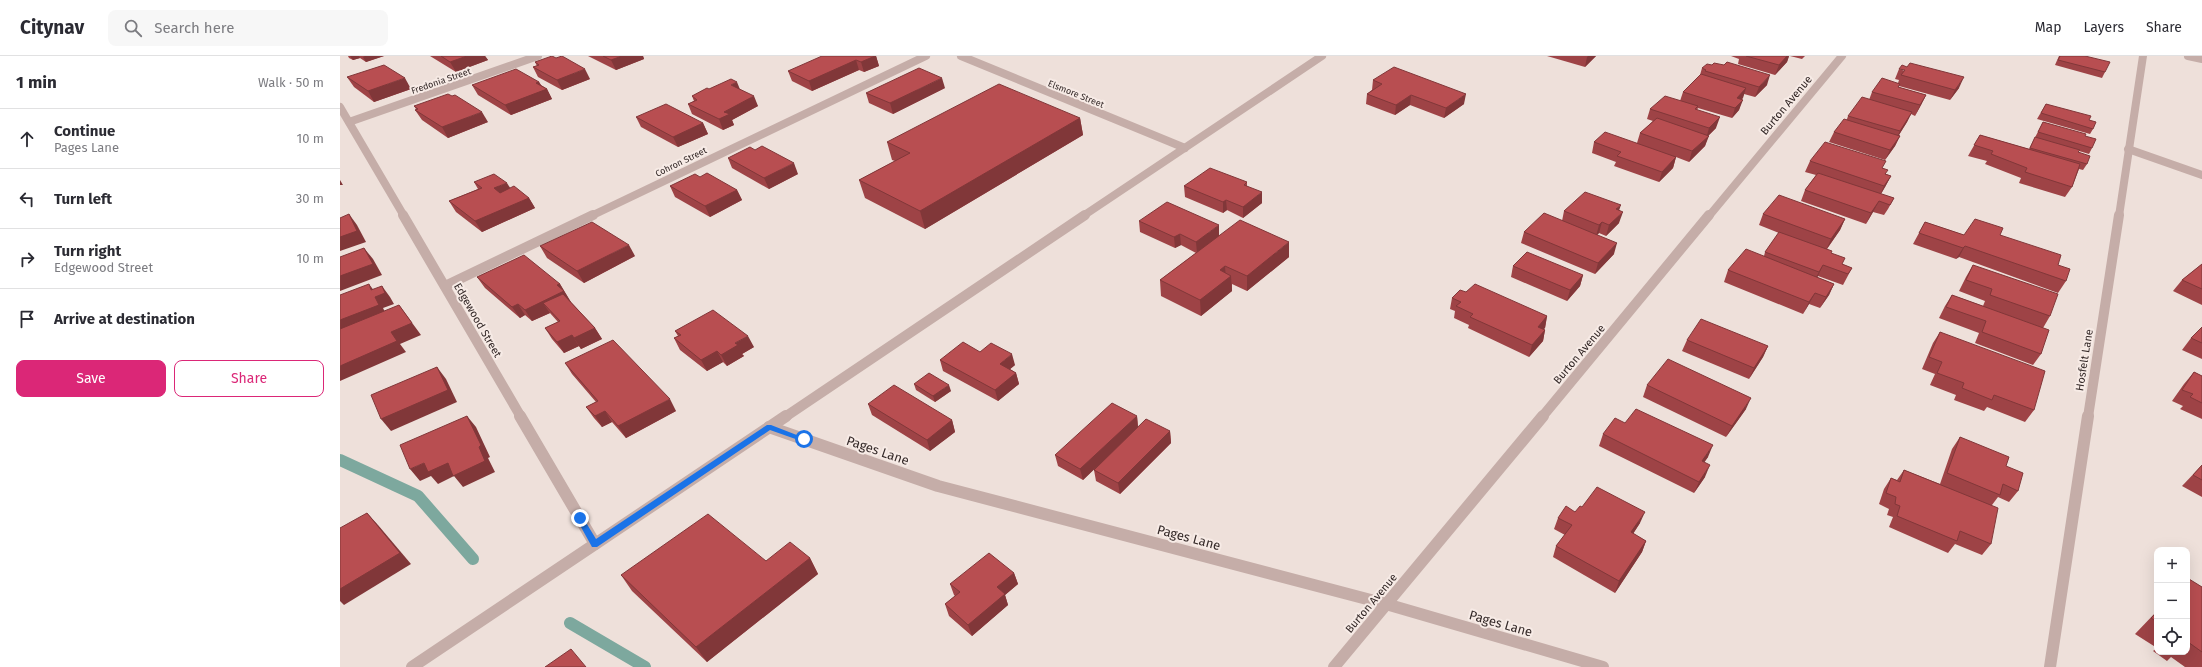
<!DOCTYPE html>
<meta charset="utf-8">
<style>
body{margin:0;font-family:"Fira Sans",sans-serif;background:#f7f7f7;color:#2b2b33}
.controls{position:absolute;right:12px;bottom:12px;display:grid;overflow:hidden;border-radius:8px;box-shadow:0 4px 16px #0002}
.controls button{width:36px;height:36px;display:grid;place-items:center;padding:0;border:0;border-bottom:1px solid #e1e1e2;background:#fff;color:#2b2b33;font:20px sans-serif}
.stop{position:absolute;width:12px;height:12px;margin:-9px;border:3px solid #1a73e8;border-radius:50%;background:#fff}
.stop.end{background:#1a73e8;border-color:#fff;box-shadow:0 1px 4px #0008}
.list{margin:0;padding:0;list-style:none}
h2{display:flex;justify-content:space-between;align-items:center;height:52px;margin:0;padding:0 16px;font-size:17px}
h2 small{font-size:13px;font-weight:400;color:#7c7c81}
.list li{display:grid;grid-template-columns:26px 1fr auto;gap:12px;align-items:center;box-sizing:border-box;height:60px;padding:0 16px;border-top:1px solid #e1e1e2}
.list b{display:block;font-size:15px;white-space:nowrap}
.list p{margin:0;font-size:13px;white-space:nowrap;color:#7c7c81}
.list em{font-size:13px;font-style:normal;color:#7c7c81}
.actions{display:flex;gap:8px;padding:12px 16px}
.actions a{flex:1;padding:9px 0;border:1px solid #db2777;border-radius:8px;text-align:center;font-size:14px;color:#db2777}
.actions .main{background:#db2777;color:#fff}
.icon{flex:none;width:22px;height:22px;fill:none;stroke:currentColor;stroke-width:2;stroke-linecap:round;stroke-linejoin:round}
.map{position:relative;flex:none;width:1862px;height:611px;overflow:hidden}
header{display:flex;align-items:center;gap:24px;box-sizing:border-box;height:56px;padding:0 20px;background:#fff;border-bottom:1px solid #e1e1e2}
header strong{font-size:19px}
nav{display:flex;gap:22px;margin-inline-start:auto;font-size:14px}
.search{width:280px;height:36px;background:#f7f7f7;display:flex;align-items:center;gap:10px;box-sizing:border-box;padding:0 14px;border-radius:8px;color:#7c7c81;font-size:15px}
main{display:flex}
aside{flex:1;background:#fff}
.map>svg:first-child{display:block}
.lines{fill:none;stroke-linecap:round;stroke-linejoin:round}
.stream{stroke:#7da89e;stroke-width:12}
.service{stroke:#c5ada8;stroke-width:8}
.minor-far2{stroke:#c5ada8;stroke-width:8}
.minor-far1{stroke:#c5ada8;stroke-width:10}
.minor{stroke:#c5ada8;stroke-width:12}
.wall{fill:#9e4346}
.shaded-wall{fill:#813739}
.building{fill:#b84e51;stroke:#813739}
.route{fill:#1a73e8}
.labels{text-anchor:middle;stroke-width:4;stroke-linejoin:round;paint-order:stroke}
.far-street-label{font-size:9px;fill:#332827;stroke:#f7ebe6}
.street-label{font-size:11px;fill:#332827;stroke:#f7ebe6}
.near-street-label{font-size:13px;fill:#332827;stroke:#f7ebe6}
</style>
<header>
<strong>Citynav</strong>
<div class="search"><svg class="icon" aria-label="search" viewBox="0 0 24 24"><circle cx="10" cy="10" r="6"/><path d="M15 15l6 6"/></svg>Search here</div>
<nav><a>Map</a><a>Layers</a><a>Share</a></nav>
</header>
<main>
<aside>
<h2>1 min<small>Walk · 50 m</small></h2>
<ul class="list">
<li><svg class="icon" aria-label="ahead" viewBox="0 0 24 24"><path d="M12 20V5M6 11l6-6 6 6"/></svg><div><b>Continue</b><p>Pages Lane</p></div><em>10 m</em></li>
<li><svg class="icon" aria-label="left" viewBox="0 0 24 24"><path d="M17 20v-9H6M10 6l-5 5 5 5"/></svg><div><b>Turn left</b></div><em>30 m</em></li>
<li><svg class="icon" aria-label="right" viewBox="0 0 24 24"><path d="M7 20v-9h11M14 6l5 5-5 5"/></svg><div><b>Turn right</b><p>Edgewood Street</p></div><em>10 m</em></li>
<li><svg class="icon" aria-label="arrive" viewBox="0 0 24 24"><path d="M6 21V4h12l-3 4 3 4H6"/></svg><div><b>Arrive at destination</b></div></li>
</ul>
<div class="actions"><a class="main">Save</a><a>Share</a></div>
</aside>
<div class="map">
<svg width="1862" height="611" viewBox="0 0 1862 611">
<rect width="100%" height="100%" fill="#eee0da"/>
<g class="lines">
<g class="stream">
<polyline points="0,404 78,440 133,503"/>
<polyline points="230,567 305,611"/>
</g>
<polyline class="service" points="1848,0 1862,3"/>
<g class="minor-far2">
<polyline points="621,0 845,92"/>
<polyline points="0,51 64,160"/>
<polyline points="9,66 198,0"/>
<polyline points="1788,93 1862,119"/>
<polyline points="251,160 586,0"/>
<polyline points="743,160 982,0"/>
<polyline points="1369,160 1502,0"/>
<polyline points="1779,160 1803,0"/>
</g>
<g class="minor-far1">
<polyline points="63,159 181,361"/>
<polyline points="105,230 253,159"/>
<polyline points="445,361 745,159"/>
<polyline points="1202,361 1369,159"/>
<polyline points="1748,361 1779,159"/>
</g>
<g class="minor">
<polyline points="180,360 255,488"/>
<polyline points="429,371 598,430 1046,548 1263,611"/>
<polyline points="72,611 446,360"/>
<polyline points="994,611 1203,360"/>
<polyline points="1710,611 1748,360"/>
</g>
</g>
<g class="wall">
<polygon points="8,0 44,0 26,6 20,2 13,4 9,2"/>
<polygon points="90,0 145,0 148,4 116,16"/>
<polygon points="248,0 303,0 304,3 276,14"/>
<polygon points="536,0 539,10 524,16 519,14 472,35 452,25 448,15"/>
<polygon points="1207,0 1256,0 1245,11"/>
<polygon points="1391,0 1449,0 1447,6 1435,19 1398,8 1399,3"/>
<polygon points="1450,0 1465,0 1462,3"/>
<polygon points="1719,0 1745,0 1765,16 1762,22 1715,9"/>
<polygon points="195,6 250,23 222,34 198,21 193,11 197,10"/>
<polygon points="1362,12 1427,29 1415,41 1404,38 1402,43 1399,54 1392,62 1358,52 1357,54 1376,72 1368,80 1365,90 1349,106 1336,101 1333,112 1319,126 1274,110 1276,106 1252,97 1254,86 1297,87 1300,77 1313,65 1307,63 1310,53 1340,45 1343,36 1360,19"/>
<polygon points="1559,13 1619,32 1610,44 1559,30 1558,31 1586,39 1581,49 1575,60 1571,58 1567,66 1559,79 1560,80 1555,90 1545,104 1489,86 1494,76 1507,63 1508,60 1529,44 1532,36 1558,27 1559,24 1555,23"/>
<polygon points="7,21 71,33 34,46 14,31"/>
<polygon points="1033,24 1124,48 1104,62 1070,49 1055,59 1026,48 1027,38 1032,34"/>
<polygon points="199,26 201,29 207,33 212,43 171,59 138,39 132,29"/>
<polygon points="605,32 553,58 529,47 526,37"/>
<polygon points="369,33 400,33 418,50 392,64 394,69 383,74 352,58 348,48 354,45 352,40"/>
<polygon points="1706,48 1749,64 1753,73 1750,78 1697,63"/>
<polygon points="74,50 148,66 108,82 82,64 75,54 76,53"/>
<polygon points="296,61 363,67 368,78 338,91 301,71"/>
<polygon points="740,62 743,79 585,173 525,142 519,124 555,105 552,104 547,86"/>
<polygon points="1703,66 1745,80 1752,92 1749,98 1739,95 1738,96 1747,108 1743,114 1739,113 1732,131 1725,141 1679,127 1681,122 1645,108 1647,105 1628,100 1640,79 1689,93"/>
<polygon points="388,102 458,118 429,133 392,112"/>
<polygon points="1470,105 1543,112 1546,118 1551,120 1545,131 1541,138 1554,142 1548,153 1544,159 1533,156 1526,168 1461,145 1465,134 1476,119 1465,116"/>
<polygon points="360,121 397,134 402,144 370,161 335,141 330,130"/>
<polygon points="134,126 170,132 189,142 195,152 142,176 116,156 109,145 138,133"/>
<polygon points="907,126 907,130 922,147 903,162 887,154 883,157 845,141 844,130"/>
<polygon points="1279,154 1279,167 1266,180 1259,177 1257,179 1274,198 1255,218 1181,187 1184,176 1222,165 1224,155"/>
<polygon points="1423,158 1505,163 1500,174 1487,193 1502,208 1512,212 1503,229 1478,220 1477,221 1494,228 1489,239 1480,252 1469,248 1463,258 1384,226 1388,214 1424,200 1425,196 1439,177 1419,169"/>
<polygon points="799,165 879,180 949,201 907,235 892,228 892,235 861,260 821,240 820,224 856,197 841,189 835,192 800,176"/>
<polygon points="1585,166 1624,179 1660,179 1718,209 1726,225 1718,237 1619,201 1616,203 1573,188"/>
<polygon points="200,190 295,200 244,227 207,202"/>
<polygon points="1862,208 1862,249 1833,235 1842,224"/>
<polygon points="1633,209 1710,260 1703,272 1701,298 1693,309 1635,287 1639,277 1599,262 1605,250 1612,239 1643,250 1645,245 1619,235 1626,221"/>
<polygon points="1173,210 1243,219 1240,230 1227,245 1171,221"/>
<polygon points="137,221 220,228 230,245 255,272 262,283 241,293 239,290 224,297 212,283 205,272 218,266 210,257 192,265 185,259 180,262 145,232"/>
<polygon points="1126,236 1207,260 1205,272 1203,273 1205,274 1203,285 1189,301 1128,272 1129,269 1114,262 1115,255 1110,253 1112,242"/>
<polygon points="1862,271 1862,303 1842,294 1851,282"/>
<polygon points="335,275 414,291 402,298 404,300 387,310 383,306 367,315 340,294 334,282 338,280"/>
<polygon points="1600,276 1694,354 1685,366 1647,351 1644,355 1614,344 1616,339 1590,329 1595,318 1582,313 1593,287"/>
<polygon points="1347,284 1428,290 1423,301 1409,323 1342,295"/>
<polygon points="640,296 675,309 670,313 676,317 679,328 658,345 603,315 600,304"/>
<polygon points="225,307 336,355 286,382 272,366 262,371 254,362 246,351 256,346 232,318"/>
<polygon points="1854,316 1862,320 1862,363 1840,353 1843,350 1832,345 1844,328"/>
<polygon points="574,328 611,335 595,346 576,334"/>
<polygon points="1307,329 1406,353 1386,381 1303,341"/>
<polygon points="528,348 612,364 615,376 590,395 532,359"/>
<polygon points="797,360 798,371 830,375 831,387 780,438 756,425 754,414 761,406 743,424 718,410 715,399"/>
<polygon points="1285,367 1368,401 1364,406 1365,421 1354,437 1259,390 1263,378"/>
<polygon points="1620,381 1666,410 1678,435 1669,446 1658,441 1652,449 1651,488 1642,499 1615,488 1608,497 1549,471 1553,461 1547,459 1549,453 1539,448 1544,433 1551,422 1557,424 1564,414 1600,428 1612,393"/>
<polygon points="1862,409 1862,441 1842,430"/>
<polygon points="1242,451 1300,467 1293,478 1306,485 1302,496 1275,537 1213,501 1216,490 1225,479 1214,473 1218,462 1235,456"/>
<polygon points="470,502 478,518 367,606 292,535 281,519"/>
<polygon points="674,517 678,528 665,539 668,549 632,580 609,560 605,548 615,540 614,539 610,528"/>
<polygon points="1847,525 1862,531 1862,611 1845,611 1831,601 1827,605 1813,595 1817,592 1795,578 1817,555 1817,596 1847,596"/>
</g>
<g class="shaded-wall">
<polygon points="10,0 19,0 20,2 13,4"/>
<polygon points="25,0 44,0 26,6 23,1"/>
<polygon points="127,0 145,0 148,4 116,16 110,6"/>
<polygon points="282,0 303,0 304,3 276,14 271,4"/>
<polygon points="535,0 536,0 539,10 524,16 521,6"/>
<polygon points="1248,0 1256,0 1245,11 1247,1"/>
<polygon points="1447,0 1449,0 1447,6 1435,19 1439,9"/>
<polygon points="516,4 519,14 472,35 469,25"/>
<polygon points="245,13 250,23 222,34 217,24"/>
<polygon points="1430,19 1427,29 1415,41 1419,31"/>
<polygon points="1624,21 1619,32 1610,44 1615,34"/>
<polygon points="65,22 71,33 34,46 28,35"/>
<polygon points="602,22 605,32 553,58 550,47"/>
<polygon points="199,26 204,34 207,33 212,43 171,59 165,49 196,27"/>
<polygon points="397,26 401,36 391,29"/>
<polygon points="1406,32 1403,42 1394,52 1397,42"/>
<polygon points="1126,38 1124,48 1104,62 1106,52"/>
<polygon points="1071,39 1070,49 1055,59 1056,49"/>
<polygon points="1586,39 1581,49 1575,60 1580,49"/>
<polygon points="414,40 418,50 392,64 394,69 383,74 379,63 384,56"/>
<polygon points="1403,44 1399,54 1392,62 1395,52"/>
<polygon points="142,56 148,66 108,82 102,71"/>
<polygon points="1572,56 1567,66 1555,85 1560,75"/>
<polygon points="1380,61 1376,72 1367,81 1369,80 1365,90 1349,106 1352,95 1366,83 1369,72"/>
<polygon points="740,62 743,79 585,173 580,155"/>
<polygon points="363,67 368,78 338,91 333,81"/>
<polygon points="1560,80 1555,90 1545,104 1550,94"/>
<polygon points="1336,101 1333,112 1319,126 1322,116"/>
<polygon points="454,107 458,118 429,133 424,122"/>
<polygon points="1551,120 1545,131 1539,141 1544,130"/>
<polygon points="0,124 3,129 0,129"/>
<polygon points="167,127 174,138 161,143 154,132"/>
<polygon points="397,134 402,144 370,161 365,150"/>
<polygon points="922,136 922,147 903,162 903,151"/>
<polygon points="189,142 195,152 142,176 135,165"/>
<polygon points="886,144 887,154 883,157 883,146"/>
<polygon points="1539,145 1533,156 1526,168 1531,157"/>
<polygon points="1281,149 1277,160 1276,153"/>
<polygon points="1283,156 1279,167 1266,180 1269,169"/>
<polygon points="9,158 17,169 26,186 0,195 0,181"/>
<polygon points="1505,163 1500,174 1486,194 1491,183"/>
<polygon points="1262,166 1259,177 1256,180 1259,169"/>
<polygon points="879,169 879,180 857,197 856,186"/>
<polygon points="840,178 841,189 835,192 834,181"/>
<polygon points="949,186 949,201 907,235 907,220"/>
<polygon points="1277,187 1274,198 1255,218 1258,207"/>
<polygon points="289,189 295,200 244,227 237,215"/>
<polygon points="1625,190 1619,201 1616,203 1623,192"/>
<polygon points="24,192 33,203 42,219 0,235 0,220"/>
<polygon points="1483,209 1478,220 1473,227 1479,216"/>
<polygon points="885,210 886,224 891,220 892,235 861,260 860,244 880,214"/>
<polygon points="1243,219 1240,230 1227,245 1230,234"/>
<polygon points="29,228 38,240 42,230 50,241 54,248 43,252 47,260 0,278 0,264 31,234"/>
<polygon points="220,228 231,246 203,247 210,257 192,265 185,254 217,229"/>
<polygon points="1494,228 1489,239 1480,252 1486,241"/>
<polygon points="1475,237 1469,248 1463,258 1469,246"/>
<polygon points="178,248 185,259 180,262 172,251"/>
<polygon points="59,249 81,279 60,288 66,296 0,325 0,310 51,276"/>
<polygon points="1207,260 1205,272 1195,282 1198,271"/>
<polygon points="255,272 262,283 241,293 234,282"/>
<polygon points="1205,274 1203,285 1189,301 1192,289"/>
<polygon points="232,279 239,290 224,297 217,286"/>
<polygon points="408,280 414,291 402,298 404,300 387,310 381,299 395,287"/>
<polygon points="1428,290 1423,301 1409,323 1414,312"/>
<polygon points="377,295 383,306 367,315 361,304"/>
<polygon points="672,298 675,309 663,319 660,308"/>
<polygon points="97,311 106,323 117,346 51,375 41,363"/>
<polygon points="676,317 679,328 658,345 655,334"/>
<polygon points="609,329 611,335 595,346 593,340"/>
<polygon points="1411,342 1406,353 1386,381 1392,370"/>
<polygon points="330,343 336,355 286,382 278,370"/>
<polygon points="265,355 272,366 262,371 255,360"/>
<polygon points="127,360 136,371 150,401 148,402 155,416 123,431 114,420 98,428 91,420 80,425 70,413 84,407"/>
<polygon points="797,360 798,372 743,424 740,413"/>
<polygon points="612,364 615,376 590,395 587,384"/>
<polygon points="830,375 831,387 780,438 778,427"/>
<polygon points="1373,389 1368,401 1357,417 1362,405"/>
<polygon points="1370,409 1365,421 1354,437 1359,426"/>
<polygon points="1305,456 1300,467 1286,488 1291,476"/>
<polygon points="27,457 38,469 71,508 4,549 0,545 0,533"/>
<polygon points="1306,485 1302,496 1275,537 1279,525"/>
<polygon points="470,502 478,518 367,606 356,591"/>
<polygon points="674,517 678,528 665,539 668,549 632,580 628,569 657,531"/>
</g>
<g class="building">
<polygon points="101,0 127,0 110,6"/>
<polygon points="212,0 216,2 222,0 245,13 217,24 193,11 199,9 195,6"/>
<polygon points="263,0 282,0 271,4"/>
<polygon points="482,0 535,0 521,6 516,4 469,25 448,15"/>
<polygon points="1406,0 1447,0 1439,9"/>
<polygon points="1720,0 1745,0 1770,6 1765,16 1718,4"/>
<polygon points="1387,6 1430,19 1419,31 1365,15 1366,14 1362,12 1367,8 1372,9 1374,7 1384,9"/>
<polygon points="1570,7 1624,21 1615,34 1561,19 1565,14 1559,13 1562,9 1567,11"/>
<polygon points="44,9 65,22 28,35 7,21"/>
<polygon points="1054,11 1126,38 1106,52 1071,39 1056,49 1027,38 1042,28 1033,24"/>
<polygon points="579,12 602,22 550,47 526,37"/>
<polygon points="176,13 199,26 196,27 207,33 165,49 132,29"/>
<polygon points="1361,18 1406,32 1397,42 1403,44 1395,52 1343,36"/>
<polygon points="1542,22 1560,28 1558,31 1586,39 1580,49 1532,36"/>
<polygon points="391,23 397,26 391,29 414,40 384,56 390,58 379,63 348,48 357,44 352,40 367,32 369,33"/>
<polygon points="659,28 740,62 580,155 519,124 570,97 547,86"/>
<polygon points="108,38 112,40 115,39 142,56 102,71 75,54 78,53 74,50"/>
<polygon points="1325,40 1358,50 1355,53 1380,61 1369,72 1310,53"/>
<polygon points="1522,41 1572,56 1560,75 1508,60"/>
<polygon points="326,48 363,67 333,81 296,61"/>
<polygon points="1706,48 1751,60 1749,64 1756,66 1753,73 1701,57"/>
<polygon points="1317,62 1369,80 1352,95 1300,77"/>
<polygon points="1504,63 1560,80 1550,94 1494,76"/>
<polygon points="1703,66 1746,78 1745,80 1756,83 1752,92 1698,76"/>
<polygon points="1265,76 1336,101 1322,116 1277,100 1281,96 1254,86"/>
<polygon points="1640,79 1740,108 1732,131 1685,116 1687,112 1651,98 1653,95 1634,89"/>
<polygon points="1695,81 1740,94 1738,96 1750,100 1747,108 1690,92"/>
<polygon points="1485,86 1546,105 1542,112 1548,114 1545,118 1551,120 1544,130 1470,105"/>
<polygon points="422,90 454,107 424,122 388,102 410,91 415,94"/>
<polygon points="870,112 907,126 904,129 922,136 903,151 886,144 883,146 844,130"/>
<polygon points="367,117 397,134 365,150 330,130 355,118 360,121"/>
<polygon points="1478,117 1554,142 1550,149 1539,145 1531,157 1465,134"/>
<polygon points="154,118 167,127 154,132 160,137 174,130 189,142 135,165 109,145 142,132 134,126"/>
<polygon points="1245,136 1281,149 1276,153 1283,156 1269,169 1262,166 1259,169 1224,155"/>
<polygon points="1439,139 1505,163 1491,183 1423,158"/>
<polygon points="827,146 879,169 856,186 840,178 834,181 799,165"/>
<polygon points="1204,157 1277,187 1258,207 1184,176"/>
<polygon points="9,158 17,175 0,181 0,162"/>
<polygon points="1635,163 1663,172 1660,179 1721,199 1718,209 1730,213 1726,225 1625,190 1623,192 1579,177 1585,166 1624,179"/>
<polygon points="900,164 949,186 907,220 885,210 880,214 891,220 860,244 820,224"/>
<polygon points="252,166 289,189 237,215 200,190"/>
<polygon points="1439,176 1492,195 1491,197 1505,202 1502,208 1512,212 1508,218 1483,209 1479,216 1425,196"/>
<polygon points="24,192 33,208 0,220 0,201"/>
<polygon points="1406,193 1494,228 1486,241 1475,237 1469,246 1388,214"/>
<polygon points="1187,196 1243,219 1230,234 1173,210"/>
<polygon points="184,199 220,228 217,229 224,235 185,254 178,248 172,251 137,221"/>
<polygon points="1862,208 1862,233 1842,224"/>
<polygon points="1633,209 1718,238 1710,260 1650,239 1652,233 1626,224"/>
<polygon points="29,228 31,234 42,230 45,237 35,241 39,249 0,264 0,239"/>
<polygon points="1135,228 1207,260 1198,271 1205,274 1192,289 1130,261 1133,258 1116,250 1121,246 1112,242 1120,234 1126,236"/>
<polygon points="223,238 255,272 234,282 232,279 217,286 205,272 220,265 203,247"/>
<polygon points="1612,239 1709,274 1701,298 1642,276 1646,265 1606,251"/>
<polygon points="59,249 72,267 51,276 57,285 0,310 0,273"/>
<polygon points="373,254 408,280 395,287 398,289 381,299 377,295 361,304 334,282 341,279 335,275"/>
<polygon points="1361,263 1428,290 1414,312 1347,284"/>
<polygon points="1862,271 1862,287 1851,282"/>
<polygon points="1600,276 1705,315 1694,354 1654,339 1652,344 1622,332 1624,327 1597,317 1602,306 1589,301"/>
<polygon points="273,284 330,343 278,370 265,355 255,360 246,351 258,345 225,307"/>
<polygon points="623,286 640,296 651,287 672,298 660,308 676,317 655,334 600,304"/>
<polygon points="1328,303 1411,342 1392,370 1307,329"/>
<polygon points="97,311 108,334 41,363 31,339"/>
<polygon points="1854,316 1862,320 1862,347 1850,341 1853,338 1842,334"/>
<polygon points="589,317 609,329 593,340 574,328"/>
<polygon points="554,329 612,364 587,384 528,348"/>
<polygon points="772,347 797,360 740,413 715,399"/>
<polygon points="1296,353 1373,389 1362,405 1370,409 1359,426 1263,378 1275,362 1285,367"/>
<polygon points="127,360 141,389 139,391 145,405 113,420 108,407 88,416 84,407 70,413 60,389"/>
<polygon points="806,363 830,375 778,427 754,414"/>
<polygon points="1620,381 1669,401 1666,410 1683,417 1678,435 1663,428 1660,439 1607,417"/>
<polygon points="1862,409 1862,424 1853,419"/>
<polygon points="1564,414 1658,452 1651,488 1620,475 1617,485 1557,460 1560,450 1555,448 1556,441 1546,437 1551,422 1560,426"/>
<polygon points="1257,431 1305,456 1291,476 1306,485 1279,525 1216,490 1232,469 1218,462 1226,450 1235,456 1240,450 1242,451"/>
<polygon points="27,457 60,497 0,533 0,472"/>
<polygon points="368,458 426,505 450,486 470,502 356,591 281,519"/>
<polygon points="649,497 674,517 657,531 665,538 628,569 605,548 620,536 610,528"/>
<polygon points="1849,523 1862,531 1862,596 1848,586 1847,587 1847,525"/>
<polygon points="1817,556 1817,566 1811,562"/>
<polygon points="231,593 246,611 205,611"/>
</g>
<polygon class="route" points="427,369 431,369 467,383 464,386 430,374 257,491 252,491 236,462 237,460 242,460 256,483"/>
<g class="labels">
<g class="far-street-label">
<text transform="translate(101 25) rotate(-19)" y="3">Fredonia Street</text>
<text transform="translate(736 38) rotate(22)" y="3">Elsmore Street</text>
<text transform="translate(341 106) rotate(-26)" y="3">Cohron Street</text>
</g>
<g class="street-label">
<text transform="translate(1446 49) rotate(-50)" y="4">Burton Avenue</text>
<text transform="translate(138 264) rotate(60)" y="4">Edgewood Street</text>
<text transform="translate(1239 298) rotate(-50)" y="4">Burton Avenue</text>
<text transform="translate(1744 304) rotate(-81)" y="4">Hosfelt Lane</text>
<text transform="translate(1031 547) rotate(-50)" y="4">Burton Avenue</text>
</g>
<g class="near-street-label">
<text transform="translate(538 394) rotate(19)" y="5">Pages Lane</text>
<text transform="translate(849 481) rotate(15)" y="5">Pages Lane</text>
<text transform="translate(1161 567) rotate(16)" y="5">Pages Lane</text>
</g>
</g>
</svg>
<div class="controls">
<button>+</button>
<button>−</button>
<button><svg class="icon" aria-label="locate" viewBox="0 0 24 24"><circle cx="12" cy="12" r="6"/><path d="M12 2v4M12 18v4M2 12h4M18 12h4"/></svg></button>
</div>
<div class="stop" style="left:464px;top:383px"></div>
<div class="stop end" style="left:240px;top:462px"></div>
</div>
</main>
